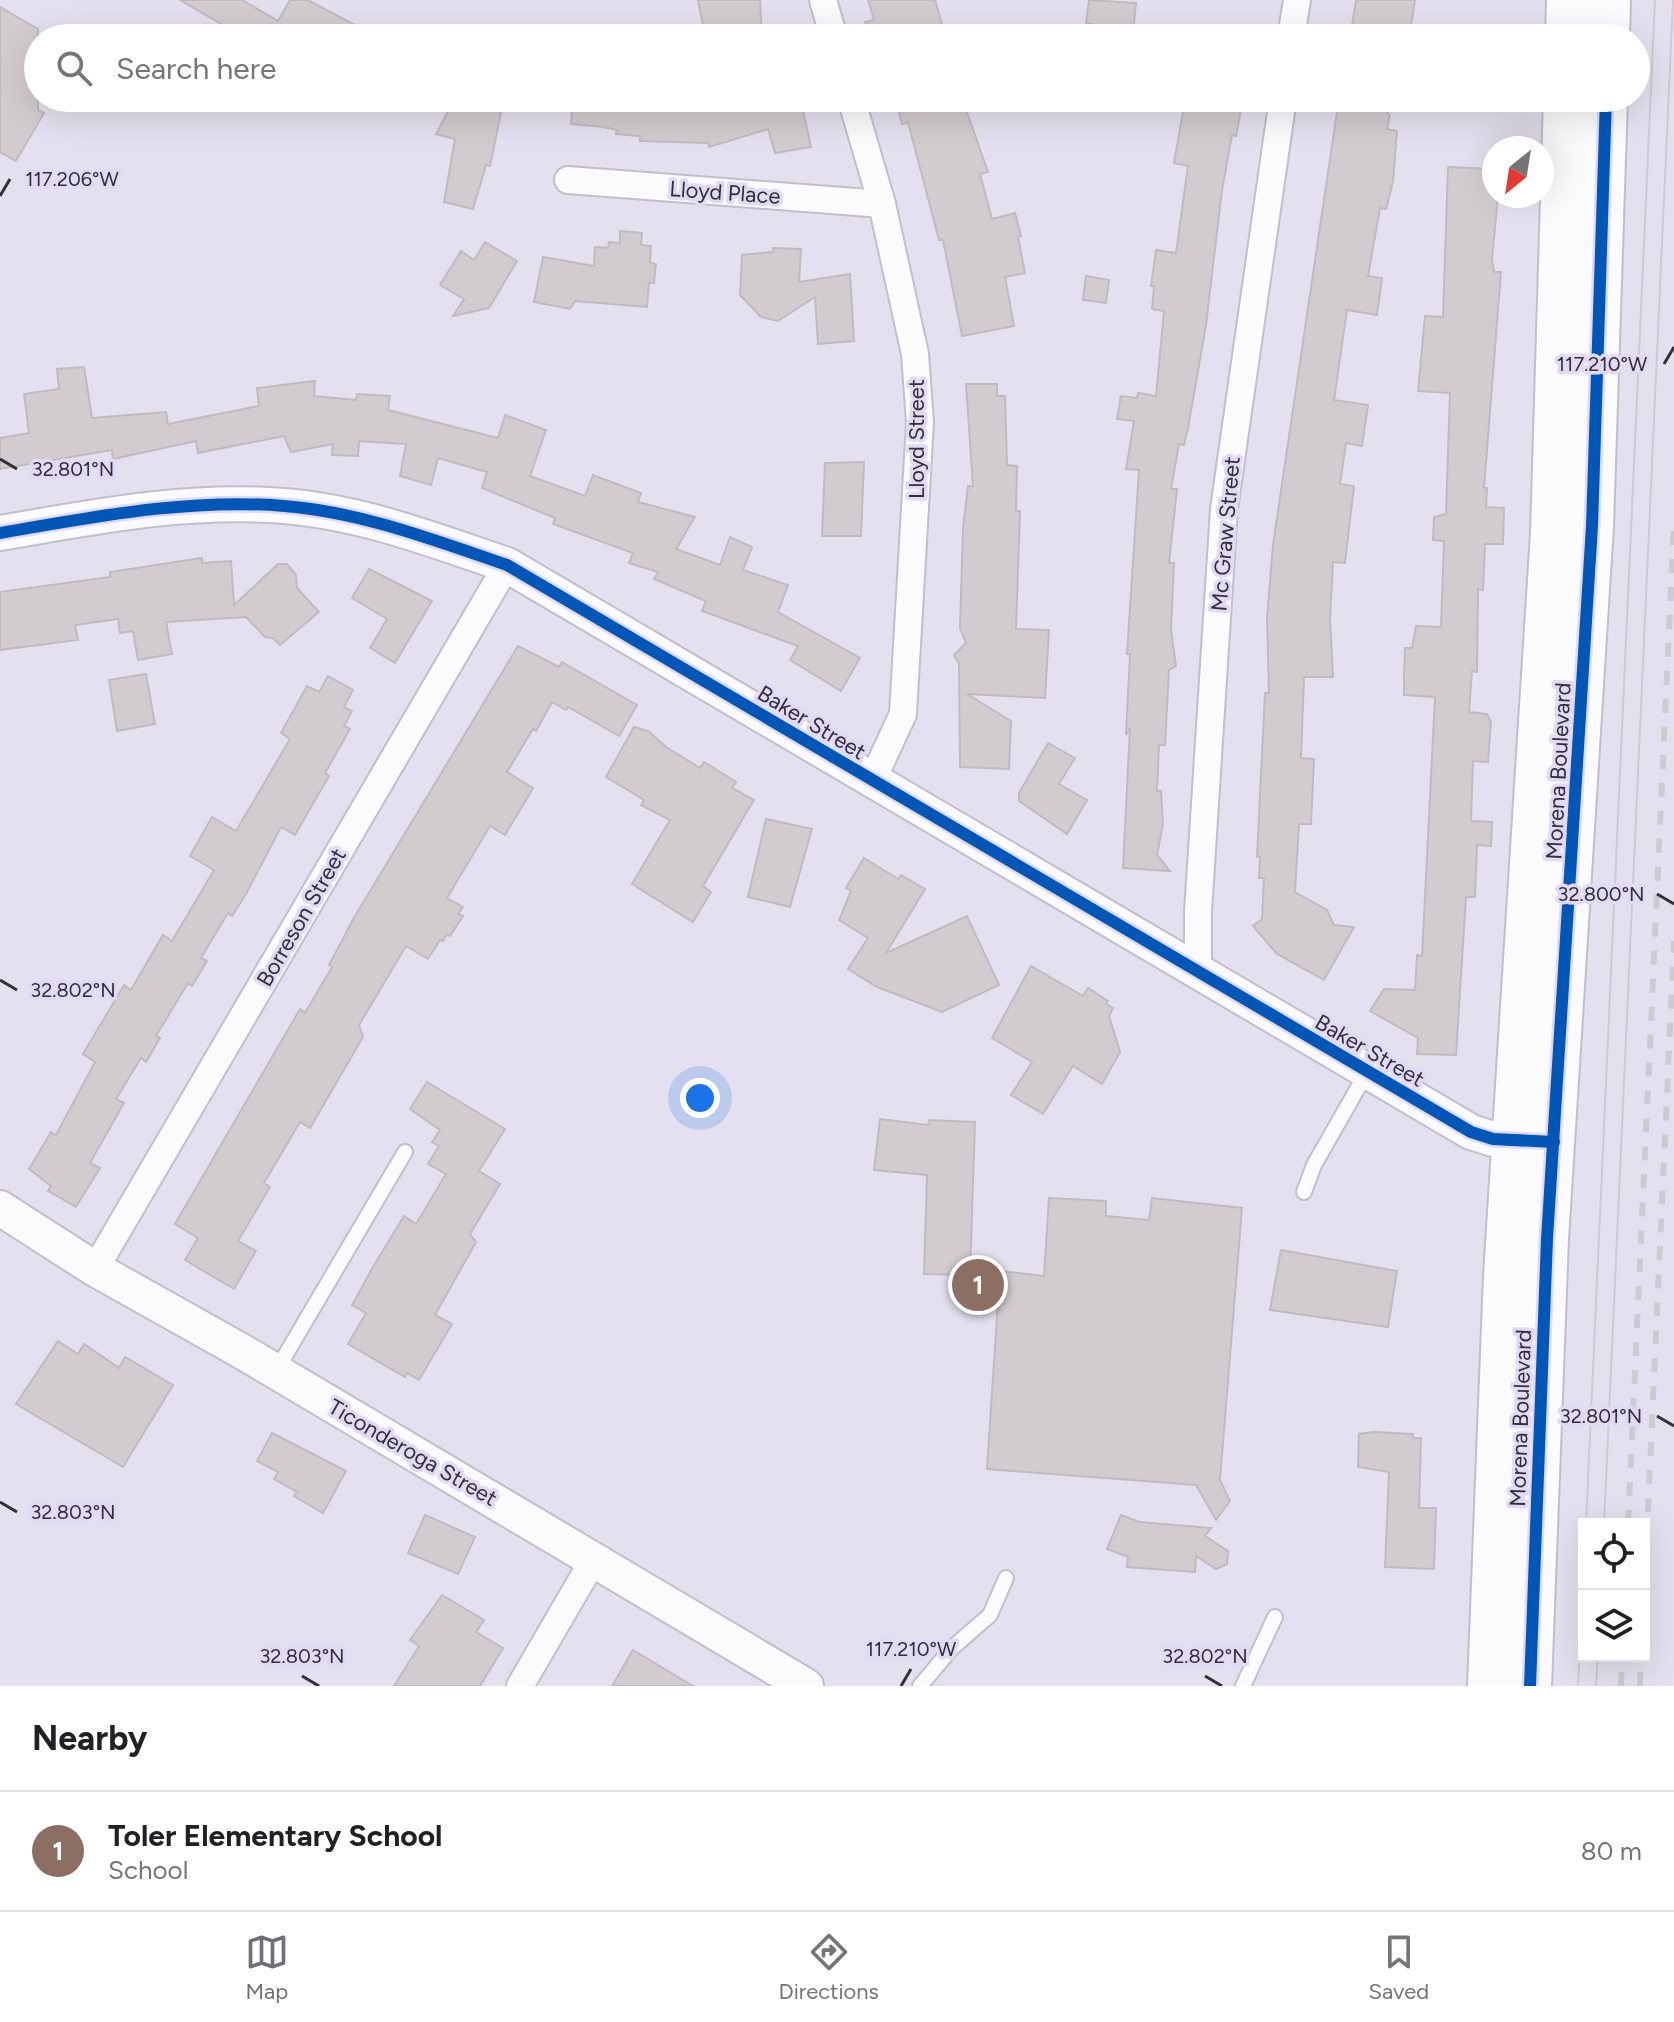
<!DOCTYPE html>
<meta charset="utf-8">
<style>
body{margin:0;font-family:Figtree,sans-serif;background:#f2f2f2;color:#202124}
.controls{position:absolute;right:24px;bottom:24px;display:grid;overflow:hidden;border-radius:0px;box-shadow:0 8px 32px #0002}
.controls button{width:72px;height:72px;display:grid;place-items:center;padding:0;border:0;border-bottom:2px solid #e0e0e0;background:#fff;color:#202124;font:40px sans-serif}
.compass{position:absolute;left:1482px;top:136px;width:72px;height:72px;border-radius:50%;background:#fff;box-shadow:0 8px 32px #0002;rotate:210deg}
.you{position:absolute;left:700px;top:1098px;width:28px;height:28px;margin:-20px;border:6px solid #fff;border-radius:50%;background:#1a73e8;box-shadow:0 0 0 12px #1a73e833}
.badge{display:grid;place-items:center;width:52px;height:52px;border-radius:50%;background:#716d79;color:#fff;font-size:26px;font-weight:700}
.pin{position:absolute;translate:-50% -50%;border:4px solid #fff;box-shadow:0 2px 8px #0006}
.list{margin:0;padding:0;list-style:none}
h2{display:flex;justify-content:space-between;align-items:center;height:104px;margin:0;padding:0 32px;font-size:34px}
h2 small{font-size:26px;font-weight:400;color:#757577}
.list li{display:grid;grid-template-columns:52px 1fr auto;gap:24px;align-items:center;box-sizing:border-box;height:120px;padding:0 32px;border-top:2px solid #e0e0e0}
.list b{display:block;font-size:30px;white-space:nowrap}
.list p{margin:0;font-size:26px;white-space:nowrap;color:#757577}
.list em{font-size:26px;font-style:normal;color:#757577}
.icon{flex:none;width:44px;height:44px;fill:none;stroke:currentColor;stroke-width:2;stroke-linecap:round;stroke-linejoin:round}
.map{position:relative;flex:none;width:1674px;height:1686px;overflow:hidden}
.search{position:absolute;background:#fff;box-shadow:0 8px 32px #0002;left:24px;right:24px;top:24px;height:88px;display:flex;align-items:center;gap:20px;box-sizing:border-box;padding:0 28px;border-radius:44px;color:#757577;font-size:30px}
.sheet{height:224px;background:#fff}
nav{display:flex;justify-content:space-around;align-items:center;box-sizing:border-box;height:112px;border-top:2px solid #e0e0e0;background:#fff;font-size:22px;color:#757577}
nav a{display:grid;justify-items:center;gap:4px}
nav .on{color:#716d79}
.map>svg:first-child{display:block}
.building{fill:#d2cbcf;stroke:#c1babe;stroke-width:2}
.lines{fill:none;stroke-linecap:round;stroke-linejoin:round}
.service-casing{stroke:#c2beca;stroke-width:18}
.minor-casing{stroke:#c2beca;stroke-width:30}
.tertiary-casing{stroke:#c2beca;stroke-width:38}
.primary-casing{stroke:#c2beca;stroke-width:46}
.service{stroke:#fbfafd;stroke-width:14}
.minor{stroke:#fbfafd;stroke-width:26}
.tertiary{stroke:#fbfafd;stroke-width:34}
.primary{stroke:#fbfafd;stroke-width:42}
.tram{stroke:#cccbcf;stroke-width:2}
.rail{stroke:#cccbcf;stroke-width:6;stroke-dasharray:14 14;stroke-linecap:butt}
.cycleway-casing{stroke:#e2daf5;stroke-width:17}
.cycleway{stroke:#0057b8;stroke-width:12}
.ticks{fill:none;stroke:#322f39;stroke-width:3}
.labels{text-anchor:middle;stroke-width:7;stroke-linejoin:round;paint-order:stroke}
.street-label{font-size:22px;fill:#322f39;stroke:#e2daf5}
.ticks-label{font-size:20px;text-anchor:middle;fill:#322f39;stroke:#e2daf5;stroke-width:7;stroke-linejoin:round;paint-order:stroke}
</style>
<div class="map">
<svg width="1674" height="1686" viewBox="0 0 1674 1686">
<rect width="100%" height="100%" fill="#e5e0ef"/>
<g class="building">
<polygon points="180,0 242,0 278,21 290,0 308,0 379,38 230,38 228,28"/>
<polygon points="698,0 760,0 762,38 726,38 725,30 719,29 704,31"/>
<polygon points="868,0 935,0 946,38 881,38 865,22 874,20"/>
<polygon points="1089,0 1136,3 1133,33 1086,23"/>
<polygon points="1356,0 1415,0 1409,38 1350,38"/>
<polygon points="0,7 38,29 38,110 44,113 16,161 0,152"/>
<polygon points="455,98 504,98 490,166 486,165 473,209 444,202 455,139 436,134"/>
<polygon points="573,98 689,106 717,98 800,98 811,147 775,153 768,129 709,147 708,143 640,141 640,136 616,134 617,130 604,127 571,124"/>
<polygon points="895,98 962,98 988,172 980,174 992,219 1015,213 1021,236 1018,237 1025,273 1005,277 1014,326 962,336 943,240 939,240 908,122 902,124"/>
<polygon points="1339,98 1377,98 1390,116 1387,129 1397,131 1393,181 1386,209 1380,208 1368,276 1382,278 1377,315 1347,310 1334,400 1368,405 1362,446 1346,443 1340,484 1354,486 1345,563 1333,562 1330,619 1333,677 1304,677 1301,758 1314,759 1311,824 1299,824 1295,892 1327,910 1334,925 1354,927 1324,980 1277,954 1253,926 1262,919 1264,878 1259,878 1260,857 1257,857 1265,693 1269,693 1267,618 1273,545"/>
<polygon points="1185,100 1241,110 1236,136 1232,135 1222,190 1206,325 1188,428 1184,445 1179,444 1171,489 1177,489 1169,563 1174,563 1171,630 1176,666 1169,670 1165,745 1159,745 1157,791 1161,791 1163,824 1157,855 1170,871 1123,868 1130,728 1126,735 1130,654 1127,654 1139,470 1126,469 1134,421 1117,419 1121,396 1137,398 1138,393 1156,396 1164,311 1152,309 1154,286 1151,286 1156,250 1176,253 1188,166 1174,163"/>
<polygon points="1448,167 1494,169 1494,196 1498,196 1492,259 1494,272 1501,272 1484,488 1487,488 1486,507 1504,508 1503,544 1485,544 1483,590 1478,589 1477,672 1472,671 1469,712 1487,714 1491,722 1488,762 1473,761 1471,821 1492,822 1491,846 1477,845 1475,897 1466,897 1456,1055 1417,1054 1418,1038 1370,1011 1384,989 1415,990 1417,955 1422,956 1435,697 1404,695 1404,674 1405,648 1412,648 1416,626 1441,627 1444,541 1433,540 1434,517 1446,514 1450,393 1418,391 1425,316 1443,317"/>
<polygon points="620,231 642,233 641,245 651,246 650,263 656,264 654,283 649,283 647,307 575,301 570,309 534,302 543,257 594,266 595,247 608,248 609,242 620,243"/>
<polygon points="485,242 517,261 489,308 453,316 464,299 440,285 461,251 474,260"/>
<polygon points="773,248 801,249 799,282 850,274 854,341 818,344 815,297 778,321 761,317 740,295 742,255 773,252"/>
<polygon points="1086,276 1109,280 1106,303 1083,300"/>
<polygon points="84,367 92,418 166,412 168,424 259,406 257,388 315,381 314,396 356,400 357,394 390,396 388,410 498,438 505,415 546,430 530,476 585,496 593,475 641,493 638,502 695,517 676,549 720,565 730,537 752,547 743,570 788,585 778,612 860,658 841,691 790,660 798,646 702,611 706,601 654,579 658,572 629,563 633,553 553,524 555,518 482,488 487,472 438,458 431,485 400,476 406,444 359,441 358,456 332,455 333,444 291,452 284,436 198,453 196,441 113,459 112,450 0,469 0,438 29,433 24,394 59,389 57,369"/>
<polygon points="966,384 997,384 997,396 1005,396 1007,465 1017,466 1016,511 1020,511 1016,629 1049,630 1045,698 967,694 1011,721 1009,769 960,767 959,664 954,655 966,643 960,628 963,528 968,486 973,486"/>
<polygon points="864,462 861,536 822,536 825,463"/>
<polygon points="202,558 202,563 231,561 234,605 278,564 287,564 296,575 297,588 319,612 280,645 273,638 265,637 246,617 166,622 172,654 138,660 133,631 120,633 118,619 75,625 78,640 0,650 0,592 110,577 110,572"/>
<polygon points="369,569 432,601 395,663 370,648 387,619 352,598"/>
<polygon points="518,646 559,667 562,662 637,705 619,736 568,707 566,710 552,702 536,731 533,729 507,772 533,788 505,835 490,826 447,898 463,907 458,914 463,916 450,936 447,934 443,941 440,940 428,959 406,946 359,1025 363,1037 310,1128 300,1122 264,1183 270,1187 238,1241 256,1251 234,1289 185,1260 198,1238 175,1224 300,1009 305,1013 332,967 329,965 355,916"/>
<polygon points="146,674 155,724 117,731 109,680"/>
<polygon points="328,676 353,690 344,707 352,711 344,726 350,729 325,773 329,776 295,835 281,827 246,894 232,916 228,913 201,958 207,961 192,986 188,983 156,1036 160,1038 146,1062 141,1058 116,1099 124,1103 90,1163 100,1168 76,1207 48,1191 51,1186 29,1169 51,1132 56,1135 95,1062 83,1054 124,985 131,990 163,935 172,941 214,870 190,856 212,817 236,831 290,739 281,733 307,686 319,692"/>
<polygon points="634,727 648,731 666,747 700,768 704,762 736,782 732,788 754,800 703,886 711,892 693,922 632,884 670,820 641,805 644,800 606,777"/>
<polygon points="1048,743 1075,758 1059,784 1087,800 1067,834 1019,801 1019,793"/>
<polygon points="766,819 812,829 790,907 748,897"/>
<polygon points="864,858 898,879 901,875 925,889 886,953 967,916 999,985 942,1012 877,987 848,969 868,938 839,920 851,891 846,888"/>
<polygon points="1031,966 1083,996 1088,988 1108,1001 1106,1004 1113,1008 1109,1016 1120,1052 1102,1084 1073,1066 1043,1114 1011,1095 1032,1062 992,1038"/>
<polygon points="427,1082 505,1129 479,1171 500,1184 470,1234 476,1242 435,1315 452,1324 419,1380 407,1373 405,1377 348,1344 366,1313 352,1305 373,1267 404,1216 416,1224 446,1174 428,1164 439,1146 432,1142 440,1130 410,1109"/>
<polygon points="880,1119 928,1125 929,1120 975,1122 970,1275 924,1274 927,1175 874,1170"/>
<polygon points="1049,1198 1106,1201 1106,1216 1149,1220 1152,1198 1242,1208 1220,1480 1230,1501 1216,1520 1196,1485 987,1469 1000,1271 1044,1276"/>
<polygon points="1281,1250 1397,1271 1388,1327 1270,1310"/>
<polygon points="58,1341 78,1354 84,1344 119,1368 125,1357 173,1385 123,1467 16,1404"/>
<polygon points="1374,1432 1413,1434 1413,1438 1421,1438 1419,1508 1436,1508 1434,1569 1385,1567 1389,1472 1358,1467 1359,1434"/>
<polygon points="272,1433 346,1471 323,1513 294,1496 297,1492 274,1479 278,1472 257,1461"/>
<polygon points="425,1515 475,1537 458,1574 408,1553"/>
<polygon points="1121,1515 1140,1522 1211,1528 1205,1536 1228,1551 1227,1564 1216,1569 1196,1556 1195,1572 1127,1567 1128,1557 1107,1549"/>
<polygon points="442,1595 484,1620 476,1632 503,1648 480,1686 394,1686 419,1646 410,1640"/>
<polygon points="633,1650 693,1686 612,1686"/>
</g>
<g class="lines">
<g class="service-casing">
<g id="service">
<polyline points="1304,1192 1314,1165 1367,1072"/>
<polyline points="276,1371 405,1152"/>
<polyline points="920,1686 952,1648 990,1615 1006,1578"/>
<polyline points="1243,1686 1275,1617"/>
</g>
</g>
<g class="minor-casing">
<g id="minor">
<polyline points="823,0 834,38"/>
<polyline points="1291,38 1297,0"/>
<polyline points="851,98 882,204 915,354 920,422 903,714 872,781"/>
<polyline points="568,180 882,204"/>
<polyline points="1198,972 1198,912 1224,509 1283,98"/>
<polyline points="95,1269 507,565"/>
<polyline points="520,1686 594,1559"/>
</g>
</g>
<g class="tertiary-casing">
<g id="tertiary">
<path d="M0,533C94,517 188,498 284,506C361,512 434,540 507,565L1471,1132L1493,1139L1538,1142"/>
<polyline points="0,1208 95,1269 243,1352 806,1686"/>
</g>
</g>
<g class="primary-casing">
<g id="primary">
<polyline points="1567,38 1568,0"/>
<polyline points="1608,38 1609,0"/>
<polyline points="1489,1686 1505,1275 1552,533 1565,98"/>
<polyline points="1530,1686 1547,1239 1592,526 1606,98"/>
</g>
</g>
<use href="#service" class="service"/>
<use href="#minor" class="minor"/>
<use href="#tertiary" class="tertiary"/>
<use href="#primary" class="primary"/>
<g class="tram">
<polyline points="1586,1524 1655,0"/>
<polyline points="1604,1524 1673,0"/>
<polyline points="1578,1686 1584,1560"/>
<polyline points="1596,1686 1598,1656"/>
</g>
<g class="rail">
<polyline points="1628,1524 1674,521"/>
<polyline points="1644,1596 1674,941"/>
<polyline points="1621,1686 1622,1656"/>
<polyline points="1640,1686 1641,1656"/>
</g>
<g class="cycleway-casing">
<g id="cycleway">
<path d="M0,533C94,517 188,498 284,506C361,512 434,540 507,565L1471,1132L1493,1139L1554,1142"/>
<polyline points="1530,1686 1547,1239 1592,526 1606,98"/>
</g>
</g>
<use href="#cycleway" class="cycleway"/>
</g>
<path class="ticks" d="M0,196L10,179M1664,364L1674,347M0,459L17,469M1657,894L1674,904M0,980L17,990M1657,1416L1674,1426M0,1502L17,1512M302,1676L319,1686M1205,1676L1222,1686M901,1686L911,1669"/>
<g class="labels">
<g class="street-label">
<text transform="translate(725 192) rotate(4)" y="8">Lloyd Place</text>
<text transform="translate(916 439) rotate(-90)" y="8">Lloyd Street</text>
<text transform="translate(1225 534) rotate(-85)" y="8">Mc Graw Street</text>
<text transform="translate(812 722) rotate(31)" y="8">Baker Street</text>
<text transform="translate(1558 771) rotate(-87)" y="8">Morena Boulevard</text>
<text transform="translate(301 917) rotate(-60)" y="8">Borreson Street</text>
<text transform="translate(1370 1050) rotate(30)" y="8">Baker Street</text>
<text transform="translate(1520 1418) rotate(-88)" y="8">Morena Boulevard</text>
<text transform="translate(413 1452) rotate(30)" y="8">Ticonderoga Street</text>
</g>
</g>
<g class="ticks-label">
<text x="72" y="186">117.206°W</text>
<text x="1602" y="371">117.210°W</text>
<text x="73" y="476">32.801°N</text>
<text x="1601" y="901">32.800°N</text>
<text x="73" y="997">32.802°N</text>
<text x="1601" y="1423">32.801°N</text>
<text x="73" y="1519">32.803°N</text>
<text x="911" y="1656">117.210°W</text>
<text x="302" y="1663">32.803°N</text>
<text x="1205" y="1663">32.802°N</text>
</g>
</svg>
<div class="controls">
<button><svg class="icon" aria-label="locate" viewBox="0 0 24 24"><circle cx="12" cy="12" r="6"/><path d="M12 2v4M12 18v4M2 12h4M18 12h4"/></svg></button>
<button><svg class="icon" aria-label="layers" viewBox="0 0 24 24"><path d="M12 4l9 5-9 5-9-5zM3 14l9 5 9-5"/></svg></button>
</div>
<svg class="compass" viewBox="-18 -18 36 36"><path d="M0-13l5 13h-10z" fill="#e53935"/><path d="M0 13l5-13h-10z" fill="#757577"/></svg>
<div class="you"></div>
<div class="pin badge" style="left:978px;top:1285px;background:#8d6e63">1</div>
<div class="search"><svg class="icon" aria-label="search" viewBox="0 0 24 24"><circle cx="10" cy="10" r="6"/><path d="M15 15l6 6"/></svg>Search here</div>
</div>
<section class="sheet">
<h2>Nearby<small></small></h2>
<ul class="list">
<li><span class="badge" style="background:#8d6e63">1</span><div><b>Toler Elementary School</b><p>School</p></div><em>80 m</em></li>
</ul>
</section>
<nav>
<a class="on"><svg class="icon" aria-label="map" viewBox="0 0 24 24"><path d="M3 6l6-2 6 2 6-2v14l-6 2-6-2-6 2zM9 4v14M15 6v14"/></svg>Map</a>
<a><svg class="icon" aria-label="directions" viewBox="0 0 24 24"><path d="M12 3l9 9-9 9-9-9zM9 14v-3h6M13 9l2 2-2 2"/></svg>Directions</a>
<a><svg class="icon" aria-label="saved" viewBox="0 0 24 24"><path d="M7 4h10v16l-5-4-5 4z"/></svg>Saved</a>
</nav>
